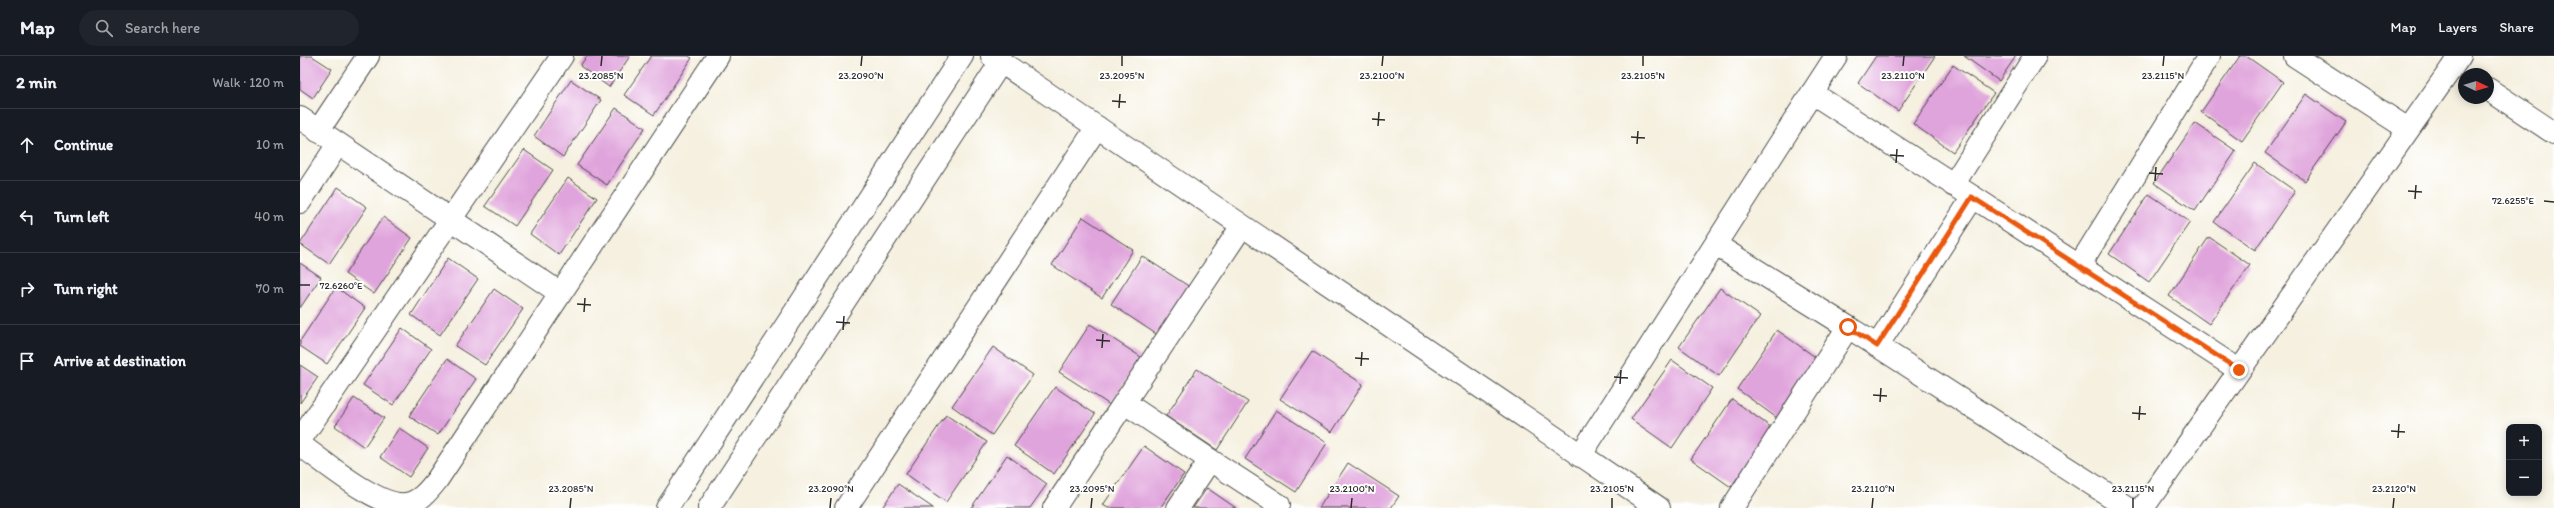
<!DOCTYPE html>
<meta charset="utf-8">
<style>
body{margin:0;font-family:Itim,sans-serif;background:#20242c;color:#f1f3f6}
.controls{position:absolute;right:12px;bottom:12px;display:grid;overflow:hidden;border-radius:8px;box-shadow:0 2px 10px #0003}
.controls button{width:36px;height:36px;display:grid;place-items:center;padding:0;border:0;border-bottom:1px solid #363941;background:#171b24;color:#f1f3f6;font:20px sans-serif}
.compass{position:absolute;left:2158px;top:12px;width:36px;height:36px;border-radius:50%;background:#171b24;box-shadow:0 2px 10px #0003;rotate:94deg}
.stop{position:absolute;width:12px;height:12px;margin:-9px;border:3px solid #ea580c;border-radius:50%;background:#fff}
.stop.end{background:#ea580c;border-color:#fff;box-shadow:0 1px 4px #0008}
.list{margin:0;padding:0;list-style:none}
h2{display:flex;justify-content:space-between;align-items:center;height:52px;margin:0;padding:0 16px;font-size:17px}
h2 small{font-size:13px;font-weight:400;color:#9ea1a6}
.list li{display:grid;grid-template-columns:26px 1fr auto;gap:12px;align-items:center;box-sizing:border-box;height:72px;padding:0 16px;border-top:1px solid #363941}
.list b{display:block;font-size:15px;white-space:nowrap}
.list em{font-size:13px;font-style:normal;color:#9ea1a6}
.icon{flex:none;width:22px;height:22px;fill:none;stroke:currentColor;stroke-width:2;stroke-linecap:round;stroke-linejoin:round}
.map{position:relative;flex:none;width:2254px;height:452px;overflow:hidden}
header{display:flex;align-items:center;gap:24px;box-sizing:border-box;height:56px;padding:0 20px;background:#171b24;border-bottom:1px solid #363941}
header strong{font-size:19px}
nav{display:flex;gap:22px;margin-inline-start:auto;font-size:14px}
.search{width:280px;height:36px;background:#20242c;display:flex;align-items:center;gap:10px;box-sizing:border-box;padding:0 14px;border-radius:22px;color:#9ea1a6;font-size:15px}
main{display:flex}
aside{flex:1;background:#171b24}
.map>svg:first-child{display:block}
.building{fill:#e0a4dc}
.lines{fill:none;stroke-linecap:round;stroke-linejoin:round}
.street-casing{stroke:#494946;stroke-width:24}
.street{stroke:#fff;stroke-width:22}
.route{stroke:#ea580c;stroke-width:5}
.ticks{fill:none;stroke:#2b2b2b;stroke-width:1.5}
.ticks-label{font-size:10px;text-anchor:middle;fill:#2b2b2b;stroke:#fff;stroke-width:4;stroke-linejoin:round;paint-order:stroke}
</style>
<header>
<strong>Map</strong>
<div class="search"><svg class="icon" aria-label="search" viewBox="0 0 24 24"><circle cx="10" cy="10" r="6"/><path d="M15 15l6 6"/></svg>Search here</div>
<nav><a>Map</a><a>Layers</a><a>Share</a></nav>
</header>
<main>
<aside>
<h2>2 min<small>Walk · 120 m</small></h2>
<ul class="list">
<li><svg class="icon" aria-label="ahead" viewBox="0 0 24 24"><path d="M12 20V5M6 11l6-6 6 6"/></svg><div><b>Continue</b></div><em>10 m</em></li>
<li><svg class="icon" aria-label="left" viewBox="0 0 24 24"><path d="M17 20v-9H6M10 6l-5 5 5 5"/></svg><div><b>Turn left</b></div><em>40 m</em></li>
<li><svg class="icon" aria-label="right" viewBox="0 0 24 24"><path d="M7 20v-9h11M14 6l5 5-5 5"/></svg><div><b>Turn right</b></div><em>70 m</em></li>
<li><svg class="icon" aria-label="arrive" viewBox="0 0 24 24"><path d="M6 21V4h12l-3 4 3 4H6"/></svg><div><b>Arrive at destination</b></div></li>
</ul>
</aside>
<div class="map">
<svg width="2254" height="452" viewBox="0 0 2254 452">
<rect width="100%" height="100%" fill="#fff"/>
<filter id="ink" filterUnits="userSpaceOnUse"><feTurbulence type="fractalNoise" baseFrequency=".025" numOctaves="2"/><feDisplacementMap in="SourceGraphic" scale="8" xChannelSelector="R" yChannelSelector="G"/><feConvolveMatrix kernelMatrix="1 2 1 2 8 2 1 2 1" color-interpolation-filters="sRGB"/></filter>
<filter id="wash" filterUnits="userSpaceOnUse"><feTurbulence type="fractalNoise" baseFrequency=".012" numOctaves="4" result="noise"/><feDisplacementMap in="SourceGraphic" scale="16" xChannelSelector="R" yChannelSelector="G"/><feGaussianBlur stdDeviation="0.9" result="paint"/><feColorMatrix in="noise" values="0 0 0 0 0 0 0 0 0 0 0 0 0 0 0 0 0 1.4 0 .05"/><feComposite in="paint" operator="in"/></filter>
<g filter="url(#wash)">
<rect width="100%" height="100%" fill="#f5f0df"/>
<g id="blocks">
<g class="building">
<polygon points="0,0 12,0 32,13 13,42 0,33"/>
<polygon points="287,0 330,0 309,31 280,10"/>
<polygon points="351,0 388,0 392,2 354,59 324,39"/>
<polygon points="1576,0 1635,0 1598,55 1558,27"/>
<polygon points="1664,0 1716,0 1699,25"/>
<polygon points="1940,0 1946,0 1983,26 1942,85 1901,56"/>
<polygon points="1653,9 1694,37 1653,96 1613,68"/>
<polygon points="271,24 301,44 263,101 234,80"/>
<polygon points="2006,38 2046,66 2005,125 1965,97"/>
<polygon points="316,52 345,72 307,129 277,109"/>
<polygon points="1895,67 1936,95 1895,155 1854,127"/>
<polygon points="224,94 253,114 215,170 185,150"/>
<polygon points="1955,107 1995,135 1955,194 1914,166"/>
<polygon points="268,122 297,142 259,199 230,178"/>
<polygon points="38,131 67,151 29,208 0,188"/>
<polygon points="1849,138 1890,166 1849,226 1809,198"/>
<polygon points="83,161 112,182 74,238 45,218"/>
<polygon points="783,161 833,194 802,242 752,209"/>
<polygon points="1909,181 1950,209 1909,268 1869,240"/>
<polygon points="842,200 893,233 862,282 811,248"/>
<polygon points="148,202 178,223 140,279 111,259"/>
<polygon points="0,207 21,221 0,252"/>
<polygon points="36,231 65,252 27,308 0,290 0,285"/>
<polygon points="1420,232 1460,260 1419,320 1379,291"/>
<polygon points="194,233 223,253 185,309 155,290"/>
<polygon points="790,268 841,301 810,349 759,316"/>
<polygon points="102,272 131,293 93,349 63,329"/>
<polygon points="1477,274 1518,303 1477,362 1437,333"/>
<polygon points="693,291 733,319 692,379 652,350"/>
<polygon points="1012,295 1063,328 1032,376 980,343"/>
<polygon points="147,303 176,323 138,379 109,360"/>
<polygon points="1372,304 1412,332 1372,392 1331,363"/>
<polygon points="0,309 18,321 0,347"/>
<polygon points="897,313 948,346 917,394 866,360"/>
<polygon points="755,331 795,358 754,418 714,390"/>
<polygon points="54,342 84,362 64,391 35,370"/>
<polygon points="1432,343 1472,372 1431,431 1391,403"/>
<polygon points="976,354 1027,387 996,436 945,403"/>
<polygon points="646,359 687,386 646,446 606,418"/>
<polygon points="99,372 128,392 109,421 80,401"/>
<polygon points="844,390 884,418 860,452 808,452 803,449"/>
<polygon points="707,399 747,428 730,452 671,452"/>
<polygon points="1048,407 1099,440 1091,452 1019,452"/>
<polygon points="598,428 633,452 582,452"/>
<polygon points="907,432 936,452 893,452"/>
</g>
</g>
</g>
<g filter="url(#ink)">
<use href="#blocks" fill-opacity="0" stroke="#494946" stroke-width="1"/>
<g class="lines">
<g class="street-casing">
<g id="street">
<polyline points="692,0 1359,452"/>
<polyline points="1536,0 1512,37 1673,141 1577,290"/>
<polyline points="1995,0 2108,73"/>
<polyline points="2188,33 2254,77"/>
<polyline points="0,62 260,237"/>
<polyline points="18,75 68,0"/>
<polyline points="1653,129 1735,0"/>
<polyline points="1673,141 1939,314"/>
<polyline points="0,146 38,88"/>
<polyline points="1416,189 1548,271"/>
<polyline points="1779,210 1909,0"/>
<polyline points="825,347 910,404 878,452"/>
<polyline points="0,384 262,0"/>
<path d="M0,389C24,405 78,452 106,448C120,446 129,434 137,424L418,0"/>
<polyline points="1280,400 1512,37"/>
<polyline points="910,404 979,449 977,452"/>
<polyline points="367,452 662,0"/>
<polyline points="409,452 701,6"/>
<polyline points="546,452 797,71"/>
<polyline points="754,452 942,170"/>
<polyline points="1432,452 1548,271 1829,452"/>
<polyline points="1843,452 2160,0"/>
</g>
</g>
<use href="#street" class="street"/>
</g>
</g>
<g class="lines" filter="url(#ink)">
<polyline class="route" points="1548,271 1577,290 1672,141 1939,314"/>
</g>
<path class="ticks" d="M301,10L302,0M561,10L562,0M822,10V0M1082,10L1083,0M1343,10V0M1603,10L1604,0M1863,10L1864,0M812,45L826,46M819,52L820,38M1072,63L1085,64M1078,70L1079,56M1331,81L1345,82M1337,88L1338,75M1590,99L1604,100M1596,107L1597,93M1849,117L1863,118M1855,125L1856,111M2108,135L2122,136M2115,143L2116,129M2244,145L2254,146M0,229H10M277,248L291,249M284,256L285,242M536,266L550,267M543,274L544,260M796,284L810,285M802,292L803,278M1055,302L1069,303M1061,310L1062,296M1314,321L1328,322M1320,328L1321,314M1573,339L1587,340M1580,346L1581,332M1832,357L1846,358M1839,364L1840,350M2091,375L2105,376M2098,382L2099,368M270,452L271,442M530,452L531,442M791,452L792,442M1051,452L1052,442M1312,452V442M1572,452L1573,442M1833,452V442M2093,452L2094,442"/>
<g class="ticks-label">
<text x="301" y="23">23.2085°N</text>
<text x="561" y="23">23.2090°N</text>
<text x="822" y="23">23.2095°N</text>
<text x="1082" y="23">23.2100°N</text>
<text x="1343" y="23">23.2105°N</text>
<text x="1603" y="23">23.2110°N</text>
<text x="1863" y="23">23.2115°N</text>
<text x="2213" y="148">72.6255°E</text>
<text x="41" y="233">72.6260°E</text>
<text x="271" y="436">23.2085°N</text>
<text x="531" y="436">23.2090°N</text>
<text x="792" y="436">23.2095°N</text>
<text x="1052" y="436">23.2100°N</text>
<text x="1312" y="436">23.2105°N</text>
<text x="1573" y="436">23.2110°N</text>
<text x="1833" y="436">23.2115°N</text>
<text x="2094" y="436">23.2120°N</text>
</g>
</svg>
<div class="controls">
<button>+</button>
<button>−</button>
</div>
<svg class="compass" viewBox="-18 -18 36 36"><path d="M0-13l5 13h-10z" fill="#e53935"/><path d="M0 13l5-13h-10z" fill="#9ea1a6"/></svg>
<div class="stop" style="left:1548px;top:271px"></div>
<div class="stop end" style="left:1939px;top:314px"></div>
</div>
</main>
